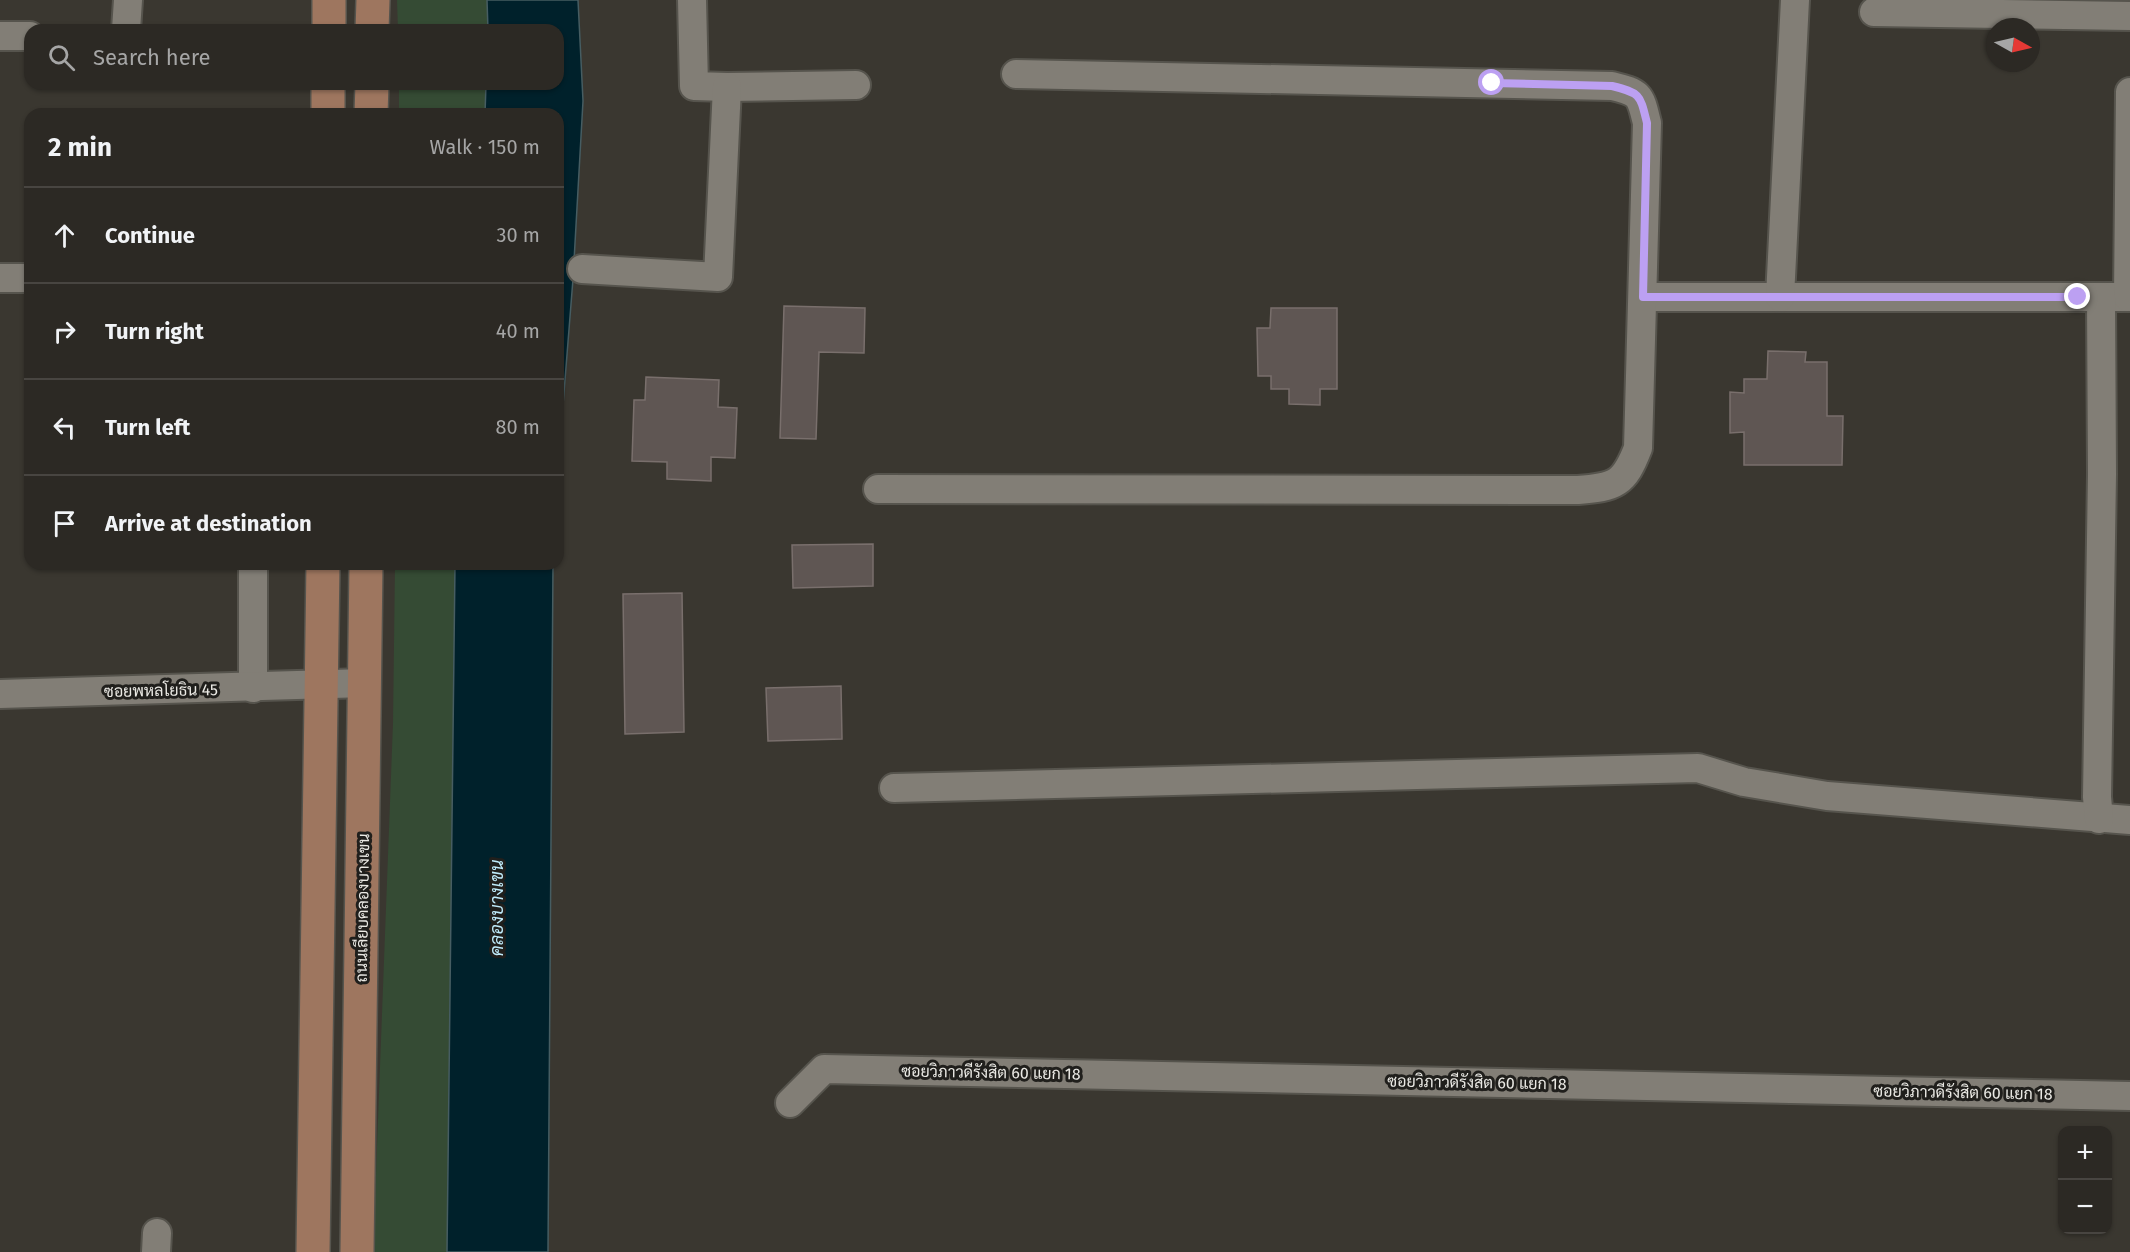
<!DOCTYPE html>
<meta charset="utf-8">
<style>
body{margin:0;font-family:"Fira Sans",Sarabun,sans-serif;background:#34312c;color:#f1f3f6}
.controls{position:absolute;right:18px;bottom:18px;display:grid;overflow:hidden;border-radius:12px;box-shadow:0 2px 4px #0004}
.controls button{width:54px;height:54px;display:grid;place-items:center;padding:0;border:0;border-bottom:2px solid #484541;background:#2c2924;color:#f1f3f6;font:30px sans-serif}
.compass{position:absolute;left:1986px;top:18px;width:54px;height:54px;border-radius:50%;background:#2c2924;box-shadow:0 2px 4px #0004;rotate:98deg}
.stop{position:absolute;width:18px;height:18px;margin:-14px;border:4px solid #bca0f2;border-radius:50%;background:#fff}
.stop.end{background:#bca0f2;border-color:#fff;box-shadow:0 2px 6px #0008}
.list{margin:0;padding:0;list-style:none}
h2{display:flex;justify-content:space-between;align-items:center;height:78px;margin:0;padding:0 24px;font-size:26px}
h2 small{font-size:20px;font-weight:400;color:#a6a6a6}
.list li{display:grid;grid-template-columns:39px 1fr auto;gap:18px;align-items:center;box-sizing:border-box;height:96px;padding:0 24px;border-top:2px solid #484541}
.list b{display:block;font-size:22px;white-space:nowrap}
.list em{font-size:20px;font-style:normal;color:#a6a6a6}
.icon{flex:none;width:33px;height:33px;fill:none;stroke:currentColor;stroke-width:2;stroke-linecap:round;stroke-linejoin:round}
.map{position:relative;flex:none;width:2130px;height:1252px;overflow:hidden}
.search{position:absolute;background:#2c2924;box-shadow:0 2px 4px #0004;left:24px;top:24px;width:540px;height:66px;display:flex;align-items:center;gap:15px;box-sizing:border-box;padding:0 21px;border-radius:18px;color:#a6a6a6;font-size:22px}
.panel{position:absolute;background:#2c2924;box-shadow:0 2px 4px #0004;left:24px;top:108px;width:540px;height:462px;border-radius:18px}
.map>svg:first-child{display:block}
.green{fill:#354b34}
.water{fill:#00212b;stroke:#465d62;stroke-width:1.5}
.building{fill:#5f5653;stroke:#796f6c;stroke-width:1.5}
.lines{fill:none;stroke-linecap:round;stroke-linejoin:round}
.street-casing{stroke:#56544d;stroke-width:32}
.secondary-casing{stroke:#56544d;stroke-width:36}
.street{stroke:#827e76;stroke-width:28}
.secondary{stroke:#9e765f;stroke-width:33}
.route{stroke:#bca0f2;stroke-width:8}
.labels{text-anchor:middle;stroke-width:6;stroke-linejoin:round;paint-order:stroke}
.street-label{font-size:16px;fill:#eae9e4;stroke:#201f1c}
.water-label{font-size:18px;font-style:italic;fill:#bfebfa;stroke:#201f1c}
</style>
<div class="map">
<svg width="2130" height="1252" viewBox="0 0 2130 1252">
<rect width="100%" height="100%" fill="#3a3730"/>
<g class="green">
<polygon points="397,0 487,0 488,30 398,30"/>
<polygon points="399,84 486,84 485,114 399,114"/>
<polygon points="395,564 455,564 447,1252 373,1252 393,723"/>
</g>
<g class="water">
<polygon points="487,0 578,0 583,101 573,279 558,468 558,114 485,114 486,84 558,84 558,30 488,30"/>
<polygon points="455,564 553,564 548,1252 447,1252"/>
</g>
<g class="building">
<polygon points="784,306 865,308 864,353 819,352 816,439 780,438"/>
<polygon points="1271,308 1337,308 1337,389 1320,389 1320,405 1289,404 1289,389 1271,389 1271,376 1258,376 1257,328 1270,328"/>
<polygon points="1768,351 1806,352 1805,362 1827,362 1827,416 1843,416 1842,465 1744,465 1744,432 1730,433 1730,392 1744,393 1744,379 1767,379"/>
<polygon points="646,377 719,380 718,407 737,408 735,458 711,457 711,481 667,479 667,462 632,461 634,400 645,400"/>
<polygon points="873,544 873,586 793,588 792,545"/>
<polygon points="682,593 684,732 625,734 623,594"/>
<polygon points="841,686 842,739 768,741 766,688"/>
</g>
<g class="lines">
<g class="street-casing">
<g id="street">
<polyline points="692,0 694,86 727,87 856,85"/>
<polyline points="1874,12 2130,16"/>
<polyline points="126,30 128,0"/>
<polyline points="0,36 30,36"/>
<polyline points="582,269 718,277 727,87"/>
<polyline points="0,278 30,278"/>
<polyline points="1643,297 2130,297"/>
<polyline points="1780,297 1795,0"/>
<polyline points="2128,297 2130,92"/>
<path d="M878,489L1578,490C1616,487 1624,484 1638,448L1647,123C1640,95 1641,93 1612,86L1016,74"/>
<polyline points="253,564 253,688"/>
<polyline points="0,694 366,683"/>
<polyline points="894,788 1698,768 1744,782 1827,796 2130,820"/>
<polyline points="2099,819 2097,797 2102,474 2101,297"/>
<polyline points="790,1103 824,1069 2130,1096"/>
<polyline points="156,1252 157,1233"/>
</g>
</g>
<g class="secondary-casing">
<g id="secondary">
<polyline points="329,30 329,0"/>
<polyline points="372,30 373,0"/>
<polyline points="328,114 328,84"/>
<polyline points="371,114 372,84"/>
<polyline points="313,1252 323,564"/>
<polyline points="357,1252 366,564"/>
</g>
</g>
<use href="#street" class="street"/>
<use href="#secondary" class="secondary"/>
</g>
<g class="lines">
<path class="route" d="M1492,83L1612,86C1641,93 1640,95 1647,123L1643,297H2078"/>
</g>
<g class="labels">
<g class="street-label">
<text transform="translate(161 690) rotate(-1)" y="6">ซอยพหลโยธิน 45</text>
<text transform="translate(362 908) rotate(-89)" y="6">ถนนเลียบคลองบางเขน</text>
<text transform="translate(991 1072) rotate(1)" y="6">ซอยวิภาวดีรังสิต 60 แยก 18</text>
<text transform="translate(1477 1082) rotate(1)" y="6">ซอยวิภาวดีรังสิต 60 แยก 18</text>
<text transform="translate(1963 1092) rotate(1)" y="6">ซอยวิภาวดีรังสิต 60 แยก 18</text>
</g>
<g class="water-label">
<text transform="translate(497 908) rotate(-90)" y="6">คลองบางเขน</text>
</g>
</g>
</svg>
<div class="controls">
<button>+</button>
<button>−</button>
</div>
<svg class="compass" viewBox="-18 -18 36 36"><path d="M0-13l5 13h-10z" fill="#e53935"/><path d="M0 13l5-13h-10z" fill="#a6a6a6"/></svg>
<div class="stop" style="left:1492px;top:83px"></div>
<div class="stop end" style="left:2078px;top:297px"></div>
<div class="search"><svg class="icon" aria-label="search" viewBox="0 0 24 24"><circle cx="10" cy="10" r="6"/><path d="M15 15l6 6"/></svg>Search here</div>
<section class="panel">
<h2>2 min<small>Walk · 150 m</small></h2>
<ul class="list">
<li><svg class="icon" aria-label="ahead" viewBox="0 0 24 24"><path d="M12 20V5M6 11l6-6 6 6"/></svg><div><b>Continue</b></div><em>30 m</em></li>
<li><svg class="icon" aria-label="right" viewBox="0 0 24 24"><path d="M7 20v-9h11M14 6l5 5-5 5"/></svg><div><b>Turn right</b></div><em>40 m</em></li>
<li><svg class="icon" aria-label="left" viewBox="0 0 24 24"><path d="M17 20v-9H6M10 6l-5 5 5 5"/></svg><div><b>Turn left</b></div><em>80 m</em></li>
<li><svg class="icon" aria-label="arrive" viewBox="0 0 24 24"><path d="M6 21V4h12l-3 4 3 4H6"/></svg><div><b>Arrive at destination</b></div></li>
</ul>
</section>
</div>
